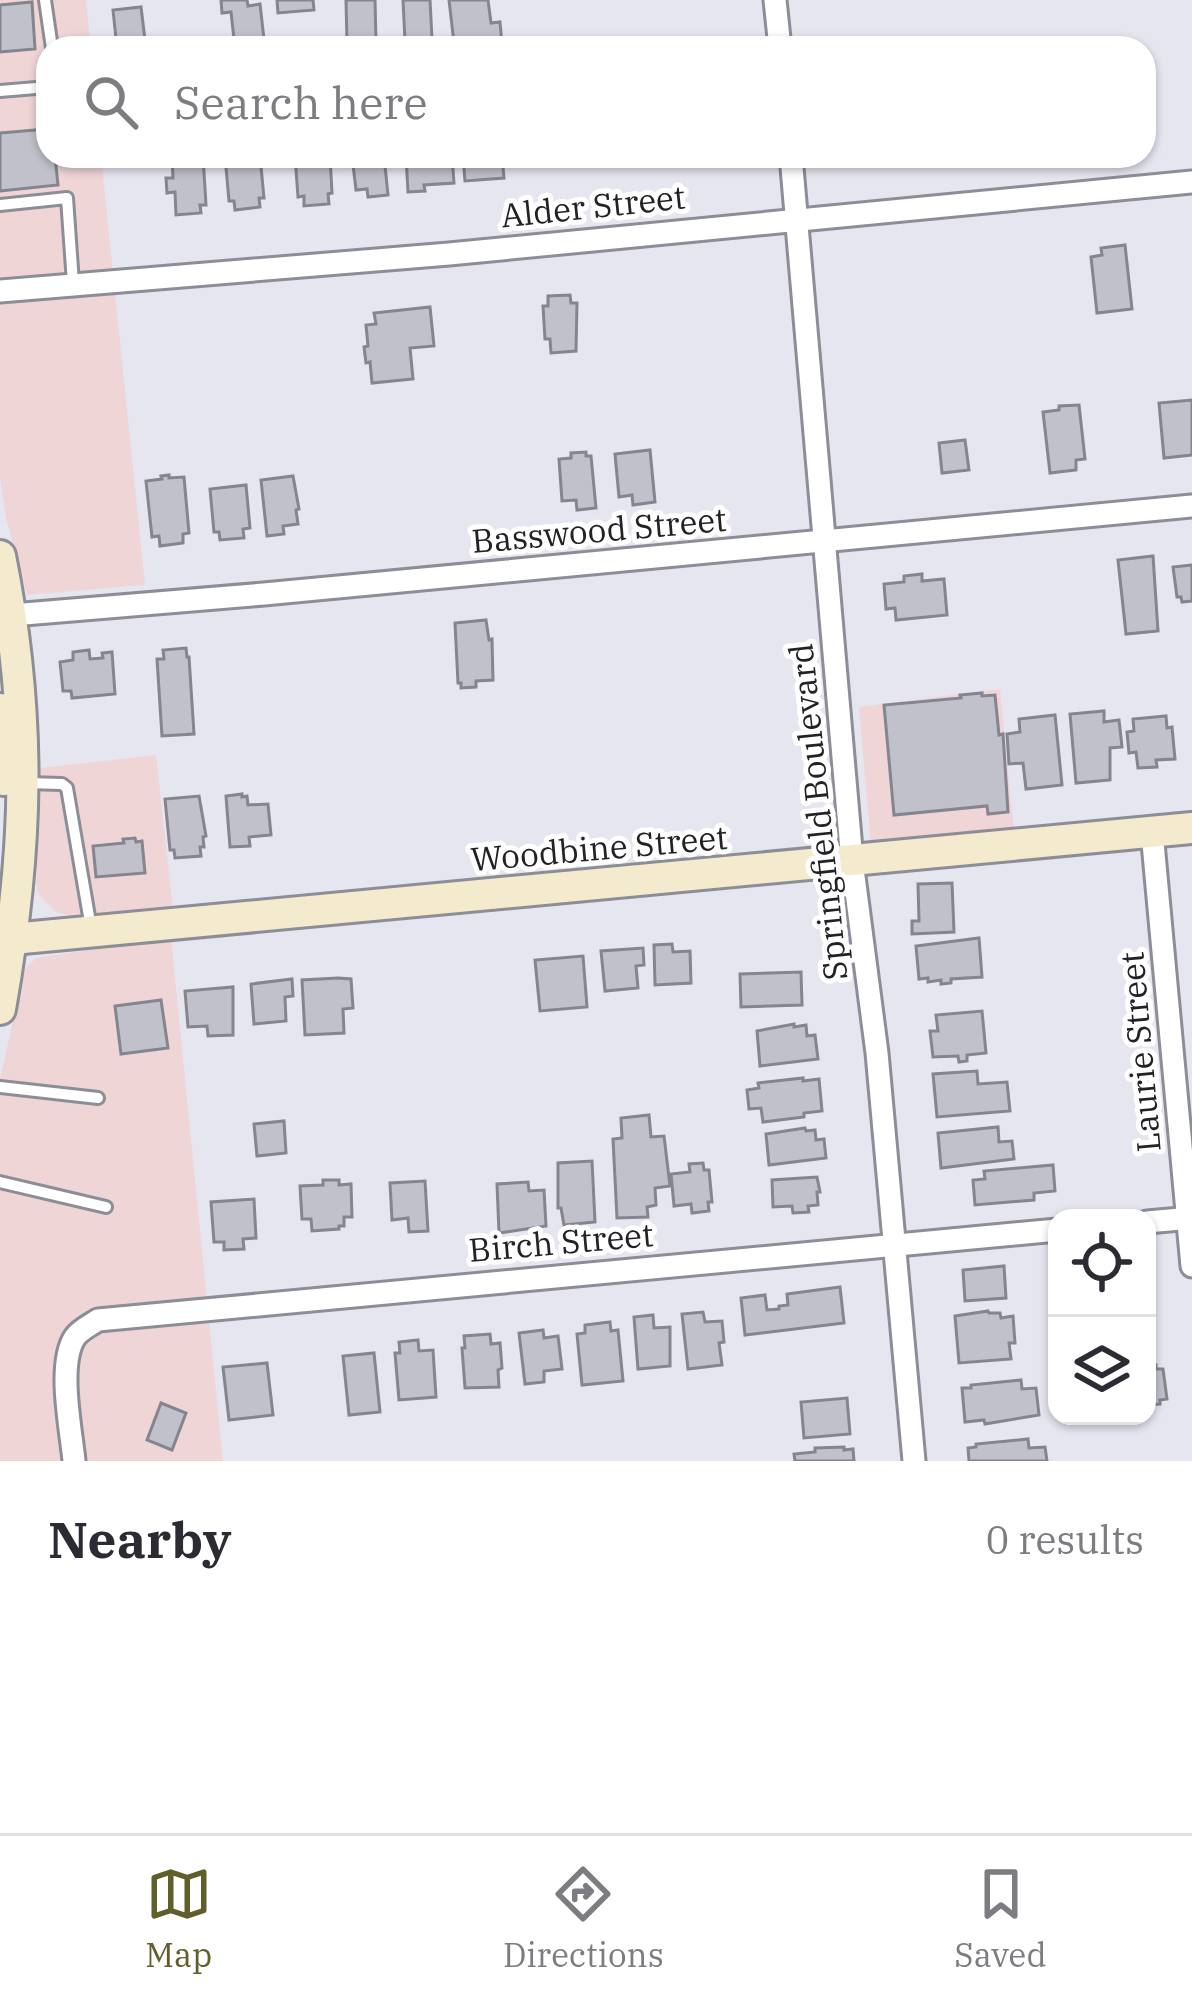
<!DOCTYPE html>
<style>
body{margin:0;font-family:"IBM Plex Serif",serif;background:#f7f7f7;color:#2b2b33}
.controls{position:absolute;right:36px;bottom:36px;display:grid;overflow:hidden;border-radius:24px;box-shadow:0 3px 9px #0004}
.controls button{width:108px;height:108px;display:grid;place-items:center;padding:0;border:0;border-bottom:3px solid #e1e1e2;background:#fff;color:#2b2b33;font:60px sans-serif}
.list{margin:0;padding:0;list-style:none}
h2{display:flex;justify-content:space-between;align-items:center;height:156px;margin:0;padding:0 48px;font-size:51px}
h2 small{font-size:39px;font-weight:400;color:#7c7c81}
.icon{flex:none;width:66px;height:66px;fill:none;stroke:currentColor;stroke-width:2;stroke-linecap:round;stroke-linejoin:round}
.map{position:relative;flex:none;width:1192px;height:1461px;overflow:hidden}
.search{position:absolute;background:#fff;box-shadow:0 3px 9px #0004;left:36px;right:36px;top:36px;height:132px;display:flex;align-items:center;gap:30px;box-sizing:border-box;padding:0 42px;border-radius:36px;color:#7c7c81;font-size:45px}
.sheet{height:372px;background:#fff}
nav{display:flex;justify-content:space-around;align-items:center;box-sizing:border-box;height:168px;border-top:3px solid #e1e1e2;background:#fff;font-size:33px;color:#7c7c81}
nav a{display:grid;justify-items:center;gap:6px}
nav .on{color:#605e2b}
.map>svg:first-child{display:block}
.commercial{fill:#f0d5d7}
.building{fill:#c0c1ca;stroke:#84858e;stroke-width:3}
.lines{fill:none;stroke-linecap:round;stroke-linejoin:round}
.lane-casing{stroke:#8c8d96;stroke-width:16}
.street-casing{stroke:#8c8d96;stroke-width:27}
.secondary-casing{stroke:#8c8d96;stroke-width:36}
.lane{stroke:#fff;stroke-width:10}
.street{stroke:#fff;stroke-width:21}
.secondary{stroke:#f4ebcf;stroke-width:30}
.labels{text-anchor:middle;stroke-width:10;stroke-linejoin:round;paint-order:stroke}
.street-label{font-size:33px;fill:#222226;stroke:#fff}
</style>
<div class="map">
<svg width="1192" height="1461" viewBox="0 0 1192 1461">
<rect width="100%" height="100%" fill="#e5e6f0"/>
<g class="commercial">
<polygon points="0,0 86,0 91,48 48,48 48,156 101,156 145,585 27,595 6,518 0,477"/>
<polygon points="1000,689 1014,832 871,846 859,707"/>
<polygon points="156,755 173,910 68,915 56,912 39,895 36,884 40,768"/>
<polygon points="171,938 223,1461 0,1461 0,1079 25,969 36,958"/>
</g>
<g class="building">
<polygon points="221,0 247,0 248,6 260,4 265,48 235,48 231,12 222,13"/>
<polygon points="277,0 313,0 314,10 278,13"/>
<polygon points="346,0 375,0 376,42 347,43"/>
<polygon points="403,0 430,0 432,39 405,41"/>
<polygon points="449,0 488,0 491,23 500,22 502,44 491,45 490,39 454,43"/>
<polygon points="32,2 35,49 0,52 0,5"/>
<polygon points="141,7 146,48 117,48 113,10"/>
<polygon points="48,129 48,156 55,156 58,185 0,191 0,133"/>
<polygon points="172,156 203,156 206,205 200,205 201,213 176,215 175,192 167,193 166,178 173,178"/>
<polygon points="225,156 260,156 264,198 259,198 260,207 235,210 234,201 229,201"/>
<polygon points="295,156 330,156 332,193 328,194 329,204 304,206 304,196 298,197"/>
<polygon points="352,156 384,156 388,195 368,197 367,189 356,190"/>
<polygon points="406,156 452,156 454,183 424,185 425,191 408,192"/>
<polygon points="463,156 502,156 504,178 465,181"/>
<polygon points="1125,245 1132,309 1097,313 1091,257 1102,255 1101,248"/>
<polygon points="570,295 571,303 577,303 576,351 551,353 550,339 545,339 543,306 548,306 548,296"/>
<polygon points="430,307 434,346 410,348 413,379 372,383 370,362 366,363 364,347 368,346 366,325 376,324 374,313"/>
<polygon points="1192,400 1192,455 1164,458 1159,403"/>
<polygon points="1079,405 1085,459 1076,460 1076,470 1050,473 1043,412 1059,410 1059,406"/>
<polygon points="965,440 969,470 942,473 939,443"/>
<polygon points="650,450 655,502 633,505 632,495 619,497 615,454"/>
<polygon points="586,452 586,456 591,456 596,508 577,510 576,500 562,501 559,459 571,458 571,453"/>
<polygon points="169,475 169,478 184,477 189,533 183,534 183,543 160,546 159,536 152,537 146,481 162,479 161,476"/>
<polygon points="293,476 299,509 296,510 298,524 283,526 284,534 267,536 261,480"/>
<polygon points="246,485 250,528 243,529 244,538 220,540 219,532 214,532 210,489"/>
<polygon points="1153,556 1158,631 1126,634 1118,560"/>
<polygon points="1192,565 1192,601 1182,602 1181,597 1177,597 1173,567"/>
<polygon points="922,574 922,581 944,579 947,615 896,620 895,608 886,609 884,584 904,582 904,576"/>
<polygon points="486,620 489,640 492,639 493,680 476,681 476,687 461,688 461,683 458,683 455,623"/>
<polygon points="186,648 187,657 189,657 194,734 162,736 157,659 164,659 163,650"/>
<polygon points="89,650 90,659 103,658 102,653 112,652 115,694 72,698 71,691 63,691 60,662 73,660 73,652"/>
<polygon points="982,693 982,696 995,695 999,735 1003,734 1008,812 988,814 987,806 894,815 884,705 961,698 960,695"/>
<polygon points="1104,711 1104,722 1119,720 1122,747 1110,748 1110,780 1076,783 1070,714"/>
<polygon points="1055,715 1062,785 1026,789 1023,763 1009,764 1007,734 1020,732 1019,719"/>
<polygon points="1166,716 1167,728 1172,727 1175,759 1156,760 1157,767 1138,768 1136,752 1129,753 1127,732 1134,731 1133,719"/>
<polygon points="242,794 242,797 247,796 248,805 268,804 271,835 249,837 250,846 230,847 226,796"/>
<polygon points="199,796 206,836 203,837 204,847 200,847 201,856 175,858 174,850 170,850 165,799"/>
<polygon points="135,838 136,842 142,841 145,873 96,877 93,846 124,843 123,839"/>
<polygon points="952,883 954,932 912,934 912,921 919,921 918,884"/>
<polygon points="979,938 982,977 951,979 951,983 941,984 941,980 928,982 928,978 919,979 916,946"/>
<polygon points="672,944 673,952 690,951 691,983 655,985 654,945"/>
<polygon points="643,948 644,965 636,966 638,988 605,991 601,951"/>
<polygon points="583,956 587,1007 540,1011 535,960"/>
<polygon points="801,972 802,1005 741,1007 740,974"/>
<polygon points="338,978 351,979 353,1008 343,1009 344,1033 305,1035 302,980"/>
<polygon points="292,979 293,996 285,997 286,1021 254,1024 251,984"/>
<polygon points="233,987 233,1035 208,1036 207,1026 188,1027 185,991"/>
<polygon points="161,1000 168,1048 121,1054 115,1006"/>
<polygon points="982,1011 986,1053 967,1055 967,1061 959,1062 958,1056 933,1057 930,1031 938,1031 936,1015"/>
<polygon points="794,1024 794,1027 806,1025 807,1036 815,1035 818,1059 760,1066 757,1031"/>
<polygon points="977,1071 978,1084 1007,1082 1010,1111 937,1117 933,1074"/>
<polygon points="803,1078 803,1081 819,1079 822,1111 804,1113 804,1117 763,1122 761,1108 749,1109 747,1090 759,1088 758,1083"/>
<polygon points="649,1115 651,1137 664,1136 670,1186 655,1188 656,1205 647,1207 648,1217 617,1218 613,1139 622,1138 621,1118"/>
<polygon points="284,1121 286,1153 257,1156 254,1124"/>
<polygon points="998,1127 999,1142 1012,1141 1014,1159 941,1168 938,1133"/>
<polygon points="805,1128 806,1131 815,1130 816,1140 824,1139 826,1158 769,1165 766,1134"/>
<polygon points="592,1161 595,1222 564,1225 561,1208 558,1208 558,1163"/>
<polygon points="703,1163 704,1170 709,1170 712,1202 708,1202 709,1211 692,1213 691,1204 674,1206 671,1174 690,1172 689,1164"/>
<polygon points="1053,1165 1055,1191 1034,1193 1034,1200 975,1205 973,1180 985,1179 984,1171"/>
<polygon points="817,1177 820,1192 817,1192 818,1205 808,1206 809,1212 793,1213 792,1206 773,1207 772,1180"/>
<polygon points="323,1180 339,1180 339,1185 351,1184 352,1217 344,1217 344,1226 339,1226 339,1229 312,1231 311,1219 302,1219 300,1186 323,1185"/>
<polygon points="425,1181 428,1231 409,1232 408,1218 392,1220 390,1183"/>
<polygon points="528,1182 529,1191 544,1190 546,1226 499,1233 497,1184"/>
<polygon points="254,1199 256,1238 243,1239 244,1249 224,1250 224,1242 214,1242 211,1202"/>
<polygon points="1004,1266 1006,1298 965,1301 963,1270"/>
<polygon points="840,1287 844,1323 745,1335 741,1298 765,1295 767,1310 779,1309 779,1306 788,1305 787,1294"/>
<polygon points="988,1311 989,1313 1000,1313 1001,1318 1013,1316 1015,1343 1009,1343 1011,1359 959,1363 955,1316"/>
<polygon points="703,1312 705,1322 722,1321 724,1342 719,1343 722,1365 688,1369 682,1314"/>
<polygon points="653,1315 654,1328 670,1327 670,1366 638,1369 634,1317"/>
<polygon points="610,1322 611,1331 618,1330 623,1381 582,1385 577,1334 585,1333 585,1325"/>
<polygon points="543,1330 544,1338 558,1336 562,1369 544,1371 544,1382 525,1384 519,1333"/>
<polygon points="490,1334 491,1344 500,1343 502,1368 498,1370 499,1387 465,1388 462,1348 465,1348 464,1336"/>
<polygon points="418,1340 419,1351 433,1350 436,1397 399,1400 395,1353 400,1353 399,1342"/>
<polygon points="374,1353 380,1412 349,1415 343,1356"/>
<polygon points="267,1363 273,1415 229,1420 223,1367"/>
<polygon points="1156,1365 1156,1369 1163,1369 1167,1399 1160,1400 1160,1404 1147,1405 1147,1366"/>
<polygon points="1021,1380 1022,1389 1036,1388 1039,1415 985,1424 984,1420 965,1422 962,1388 971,1388 971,1385"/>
<polygon points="847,1398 850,1434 804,1438 801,1402"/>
<polygon points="161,1403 186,1413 172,1450 147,1440"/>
<polygon points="1028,1439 1029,1448 1045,1447 1047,1461 969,1461 968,1448 976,1447 976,1444"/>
<polygon points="844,1447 844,1450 853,1449 854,1461 795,1461 794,1454 815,1452 815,1448"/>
</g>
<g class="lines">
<g class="lane-casing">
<g id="lane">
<polyline points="45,0 52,48"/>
<polyline points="0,91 48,87"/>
<polyline points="0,205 67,198 73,283"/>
<polyline points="26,783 62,784 67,788 91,928"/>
<polyline points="0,1087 98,1098"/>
<polyline points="0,1182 106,1207"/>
</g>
</g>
<g class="street-casing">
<g id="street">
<polyline points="775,0 780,48"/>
<polyline points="791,156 852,861 877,1053 914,1461"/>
<polyline points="0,291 449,254 1192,182"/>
<polyline points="12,615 264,594 1192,506"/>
<polyline points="1152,832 1192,1266"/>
<polyline points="1147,1222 1192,1218"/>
<path d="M74,1461C71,1429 57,1364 75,1337C80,1330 90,1325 98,1320L1057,1230"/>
</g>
</g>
<g class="secondary-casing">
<g id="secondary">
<path d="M0,556C32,716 28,850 0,1009"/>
<polyline points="0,709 4,780"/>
<polyline points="12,939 1192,828"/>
</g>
</g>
<use href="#lane" class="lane"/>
<use href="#street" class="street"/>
<use href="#secondary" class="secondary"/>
</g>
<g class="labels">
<g class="street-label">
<text transform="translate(593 206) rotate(-6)" y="12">Alder Street</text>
<text transform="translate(599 530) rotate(-5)" y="12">Basswood Street</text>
<text transform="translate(818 812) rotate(-96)" y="12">Springfield Boulevard</text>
<text transform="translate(599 848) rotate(-5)" y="12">Woodbine Street</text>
<text transform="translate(1140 1052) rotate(-95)" y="12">Laurie Street</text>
<text transform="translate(561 1242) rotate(-5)" y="12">Birch Street</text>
</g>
</g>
</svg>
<div class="controls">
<button><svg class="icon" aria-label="locate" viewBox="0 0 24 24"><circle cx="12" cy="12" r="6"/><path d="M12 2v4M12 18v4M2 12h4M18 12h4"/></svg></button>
<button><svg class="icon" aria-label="layers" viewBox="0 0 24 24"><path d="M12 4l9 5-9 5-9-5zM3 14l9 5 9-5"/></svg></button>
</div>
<div class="search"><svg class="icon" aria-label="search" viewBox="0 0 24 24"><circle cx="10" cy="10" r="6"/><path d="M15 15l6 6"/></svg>Search here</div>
</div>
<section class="sheet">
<h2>Nearby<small>0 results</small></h2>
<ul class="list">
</ul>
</section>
<nav>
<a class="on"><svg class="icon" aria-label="map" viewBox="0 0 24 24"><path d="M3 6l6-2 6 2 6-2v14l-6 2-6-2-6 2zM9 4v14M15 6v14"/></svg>Map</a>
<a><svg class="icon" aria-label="directions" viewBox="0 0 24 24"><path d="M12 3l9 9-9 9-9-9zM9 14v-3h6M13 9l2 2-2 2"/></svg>Directions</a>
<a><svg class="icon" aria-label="saved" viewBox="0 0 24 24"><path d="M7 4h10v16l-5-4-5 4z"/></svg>Saved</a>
</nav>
